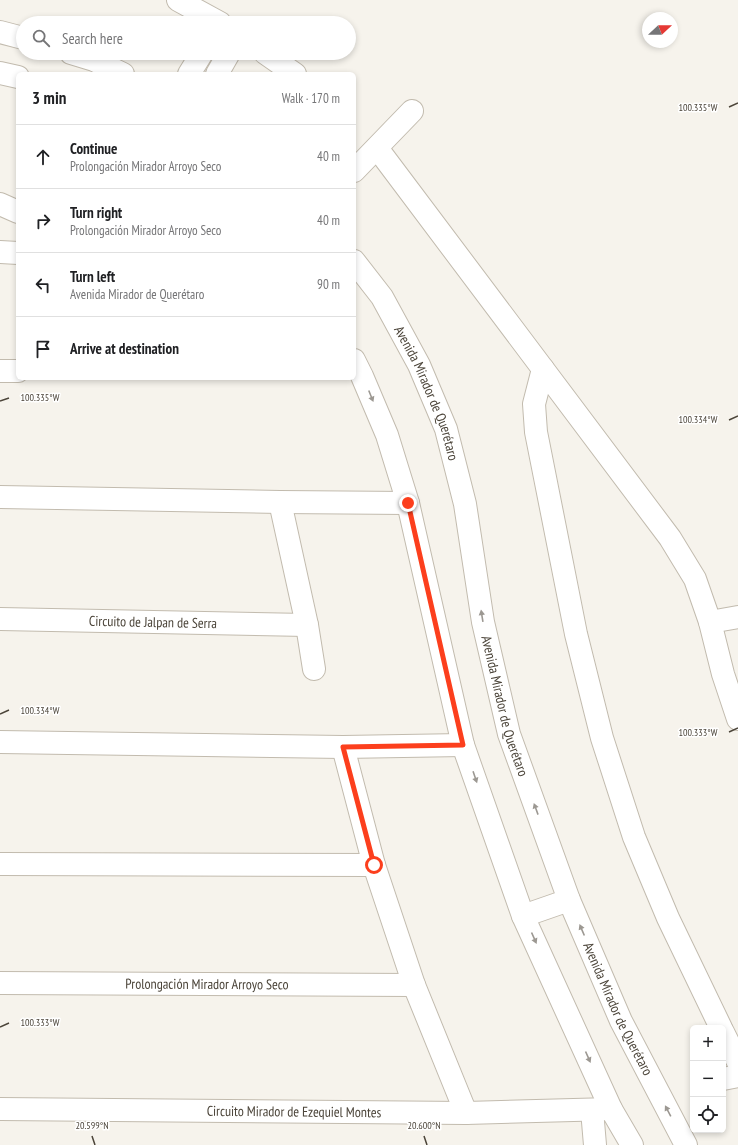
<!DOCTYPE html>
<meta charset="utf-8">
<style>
body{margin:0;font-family:"PT Sans Narrow",sans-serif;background:#f2f2f2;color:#202124}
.controls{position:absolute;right:12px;bottom:12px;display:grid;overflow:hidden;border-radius:6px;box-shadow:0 2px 6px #0003}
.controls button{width:36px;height:36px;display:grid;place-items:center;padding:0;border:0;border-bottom:1px solid #e0e0e0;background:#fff;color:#202124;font:20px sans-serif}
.compass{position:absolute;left:642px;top:12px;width:36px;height:36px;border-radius:50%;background:#fff;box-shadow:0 2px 6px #0003;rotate:68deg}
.stop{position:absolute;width:12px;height:12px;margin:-9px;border:3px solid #fc3f1d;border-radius:50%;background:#fff}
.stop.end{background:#fc3f1d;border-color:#fff;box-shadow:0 1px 4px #0008}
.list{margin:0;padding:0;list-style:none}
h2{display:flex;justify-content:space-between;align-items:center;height:52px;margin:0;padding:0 16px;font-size:17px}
h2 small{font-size:13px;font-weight:400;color:#757577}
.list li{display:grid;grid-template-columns:26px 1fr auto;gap:12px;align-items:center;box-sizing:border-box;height:64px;padding:0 16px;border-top:1px solid #e0e0e0}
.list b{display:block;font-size:15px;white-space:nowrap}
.list p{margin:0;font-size:13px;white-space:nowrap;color:#757577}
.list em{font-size:13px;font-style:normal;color:#757577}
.icon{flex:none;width:22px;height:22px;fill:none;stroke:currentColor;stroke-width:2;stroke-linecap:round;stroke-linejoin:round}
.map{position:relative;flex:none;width:738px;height:1145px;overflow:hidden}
.search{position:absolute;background:#fff;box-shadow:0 2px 6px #0003;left:16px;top:16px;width:340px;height:44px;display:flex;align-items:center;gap:10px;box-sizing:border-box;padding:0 14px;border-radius:22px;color:#757577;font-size:15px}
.panel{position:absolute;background:#fff;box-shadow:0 2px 6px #0003;left:16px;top:72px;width:340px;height:308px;border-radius:6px}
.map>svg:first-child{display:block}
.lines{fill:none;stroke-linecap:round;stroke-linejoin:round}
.minor-casing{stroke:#c2bbae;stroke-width:24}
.minor{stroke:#fff;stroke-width:22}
.oneway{fill:#9c9892}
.route{stroke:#fc3f1d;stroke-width:5}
.ticks{fill:none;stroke:#4b4439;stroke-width:1.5}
.labels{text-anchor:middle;stroke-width:3;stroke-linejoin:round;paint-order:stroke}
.street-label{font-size:14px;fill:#4b4439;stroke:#fff}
.ticks-label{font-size:10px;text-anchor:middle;fill:#4b4439;stroke:#fff;stroke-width:3;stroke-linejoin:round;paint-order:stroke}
</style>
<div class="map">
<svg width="738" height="1145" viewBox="0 0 738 1145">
<rect width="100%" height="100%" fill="#f6f3ec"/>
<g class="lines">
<g class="minor-casing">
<g id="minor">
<polyline points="178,0 220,23"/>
<polyline points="0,32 23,38"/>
<polyline points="71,53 94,60 123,74"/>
<polyline points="265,53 295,74"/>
<polyline points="0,73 18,77"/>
<polyline points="189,74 202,53"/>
<polyline points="217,74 229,53"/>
<polyline points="377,148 670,538 695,579 710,622 723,674 738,719"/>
<polyline points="354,171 412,111"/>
<polyline points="0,204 18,212"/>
<polyline points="0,252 18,253"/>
<path id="s1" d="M354,261L382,297L419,365L446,429L465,504L483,622L509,734L569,900L621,1021L686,1145"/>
<polyline points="354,360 362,376 387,435 408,503 463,745 523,916 611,1109 632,1145"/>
<polyline points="543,369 534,404 536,432 576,634 602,738 634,837 668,918 721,1028"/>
<polyline points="0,371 18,371"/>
<polyline points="0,497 280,502 408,503"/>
<polyline points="280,502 307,625 314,669"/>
<path id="s2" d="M0,619L307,625"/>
<polyline points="710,622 738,617"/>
<polyline points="0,742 343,747 463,745"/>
<polyline points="343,747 374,865 414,985 466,1113"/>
<polyline points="0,864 374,865"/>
<polyline points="523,916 569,900"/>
<path id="s3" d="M0,983L414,985"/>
<polyline points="723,1032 738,1062"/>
<polyline points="723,1079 738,1076"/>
<path id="s4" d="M0,1109L466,1113L611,1109"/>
<polyline points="592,1110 595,1145"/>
</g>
</g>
<use href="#minor" class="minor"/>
</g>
<defs><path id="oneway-solid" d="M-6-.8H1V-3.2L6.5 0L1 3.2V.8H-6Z"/></defs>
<g class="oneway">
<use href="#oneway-solid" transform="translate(371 396) rotate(68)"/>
<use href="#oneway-solid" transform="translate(482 616) rotate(-99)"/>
<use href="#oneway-solid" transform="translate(475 777) rotate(71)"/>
<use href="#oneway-solid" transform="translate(536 809) rotate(-110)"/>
<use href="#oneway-solid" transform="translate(582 930) rotate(-113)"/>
<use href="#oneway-solid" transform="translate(534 938) rotate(66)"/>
<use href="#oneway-solid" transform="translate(588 1057) rotate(66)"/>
<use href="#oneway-solid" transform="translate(668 1111) rotate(-118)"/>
</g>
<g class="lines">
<polyline class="route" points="374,865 343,747 463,745 408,503"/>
</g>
<path class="ticks" d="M729,107L738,103M0,401L9,398M729,420L738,416M0,714L9,710M729,732L738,728M0,1027L9,1023M92,1136L95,1145M424,1136L427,1145"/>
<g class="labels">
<g class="street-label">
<text dy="5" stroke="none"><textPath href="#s1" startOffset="152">Avenida Mirador de Querétaro</textPath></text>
<text dy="5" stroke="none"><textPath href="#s2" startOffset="153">Circuito de Jalpan de Serra</textPath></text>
<text dy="5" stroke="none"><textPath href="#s1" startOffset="476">Avenida Mirador de Querétaro</textPath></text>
<text dy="5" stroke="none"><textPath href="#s3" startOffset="207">Prolongación Mirador Arroyo Seco</textPath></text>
<text dy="5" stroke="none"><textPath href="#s1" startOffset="800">Avenida Mirador de Querétaro</textPath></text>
<text dy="5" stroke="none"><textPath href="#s4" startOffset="294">Circuito Mirador de Ezequiel Montes</textPath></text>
</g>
</g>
<g class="ticks-label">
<text x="698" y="111">100.335°W</text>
<text x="40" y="401">100.335°W</text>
<text x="698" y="423">100.334°W</text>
<text x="40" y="714">100.334°W</text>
<text x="698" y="736">100.333°W</text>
<text x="40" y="1026">100.333°W</text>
<text x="92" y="1129">20.599°N</text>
<text x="424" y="1129">20.600°N</text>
</g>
</svg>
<div class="controls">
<button>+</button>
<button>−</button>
<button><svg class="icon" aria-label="locate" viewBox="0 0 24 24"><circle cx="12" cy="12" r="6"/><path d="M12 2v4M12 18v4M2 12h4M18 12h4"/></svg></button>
</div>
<svg class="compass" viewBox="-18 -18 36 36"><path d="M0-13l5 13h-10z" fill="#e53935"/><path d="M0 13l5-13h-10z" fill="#757577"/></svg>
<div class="stop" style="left:374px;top:865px"></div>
<div class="stop end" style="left:408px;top:503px"></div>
<div class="search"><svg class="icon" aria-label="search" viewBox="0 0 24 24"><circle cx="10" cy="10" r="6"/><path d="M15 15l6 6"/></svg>Search here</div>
<section class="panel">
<h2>3 min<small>Walk · 170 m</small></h2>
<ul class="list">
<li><svg class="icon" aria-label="ahead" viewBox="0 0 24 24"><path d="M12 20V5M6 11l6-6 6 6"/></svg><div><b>Continue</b><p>Prolongación Mirador Arroyo Seco</p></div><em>40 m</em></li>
<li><svg class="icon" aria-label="right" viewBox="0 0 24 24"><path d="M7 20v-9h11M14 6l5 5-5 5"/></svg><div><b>Turn right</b><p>Prolongación Mirador Arroyo Seco</p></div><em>40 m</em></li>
<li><svg class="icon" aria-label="left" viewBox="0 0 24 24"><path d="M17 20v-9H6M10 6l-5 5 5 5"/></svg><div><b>Turn left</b><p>Avenida Mirador de Querétaro</p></div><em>90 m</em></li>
<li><svg class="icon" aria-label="arrive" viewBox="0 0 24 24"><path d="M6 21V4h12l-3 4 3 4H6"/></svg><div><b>Arrive at destination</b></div></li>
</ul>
</section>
</div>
